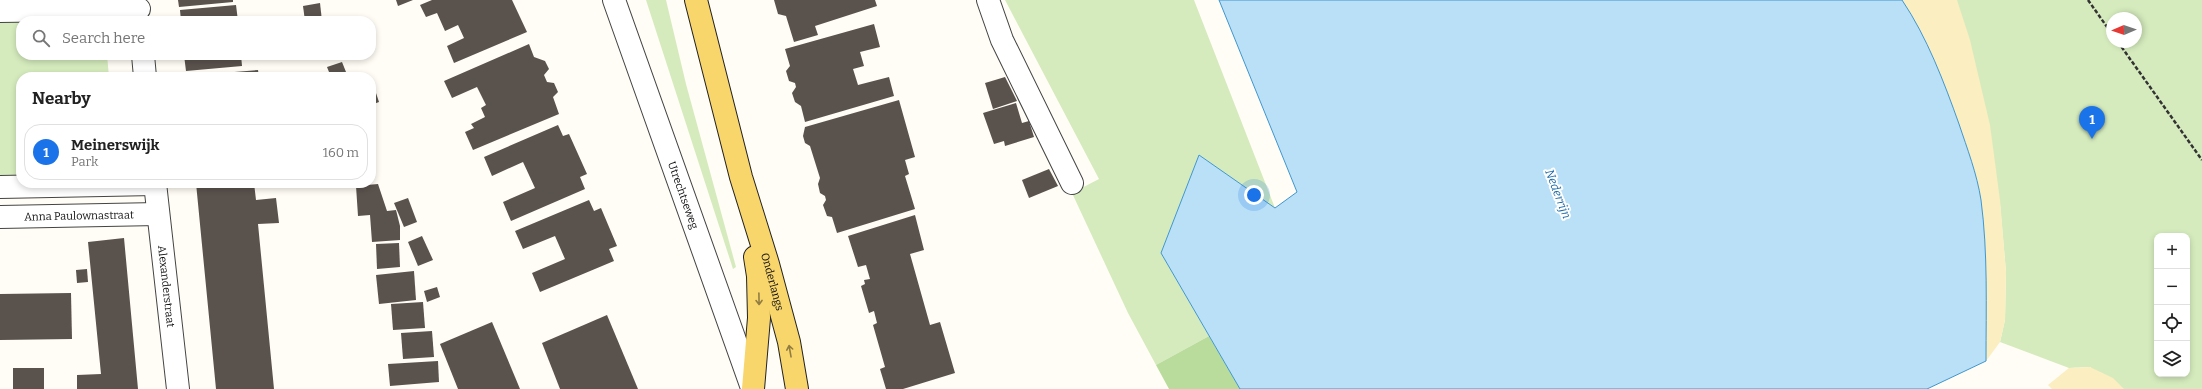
<!DOCTYPE html>
<meta charset="utf-8">
<style>
body{margin:0;font-family:Bitter,serif;background:#f2f2f2;color:#222}
.controls{position:absolute;right:12px;bottom:12px;display:grid;overflow:hidden;border-radius:8px;box-shadow:0 2px 6px #0003}
.controls button{width:36px;height:36px;display:grid;place-items:center;padding:0;border:0;border-bottom:1px solid #e0e0e0;background:#fff;color:#222;font:20px sans-serif}
.compass{position:absolute;left:2106px;top:12px;width:36px;height:36px;border-radius:50%;background:#fff;box-shadow:0 2px 6px #0003;rotate:268deg}
.you{position:absolute;left:1254px;top:195px;width:14px;height:14px;margin:-10px;border:3px solid #fff;border-radius:50%;background:#1a73e8;box-shadow:0 0 0 6px #1a73e833}
.badge{display:grid;place-items:center;width:26px;height:26px;border-radius:50%;background:#1a73e8;color:#fff;font-size:13px;font-weight:700}
.pin{position:absolute;translate:-50% -33px;filter:drop-shadow(0 1px 2px #0008)}
.pin::after{content:'';position:absolute;top:21px;width:14px;height:12px;background:inherit;clip-path:polygon(0 0,100% 0,50% 100%)}
.list{margin:0;padding:0;list-style:none}
h2{display:flex;justify-content:space-between;align-items:center;height:52px;margin:0;padding:0 16px;font-size:17px}
h2 small{font-size:13px;font-weight:400;color:#767676}
.list li{display:grid;grid-template-columns:26px 1fr auto;gap:12px;align-items:center;box-sizing:border-box;height:56px;margin:0 8px 8px;padding:0 8px;border:1px solid #e0e0e0;border-radius:16px}
.list b{display:block;font-size:15px;white-space:nowrap}
.list p{margin:0;font-size:13px;white-space:nowrap;color:#767676}
.list em{font-size:13px;font-style:normal;color:#767676}
.icon{flex:none;width:22px;height:22px;fill:none;stroke:currentColor;stroke-width:2;stroke-linecap:round;stroke-linejoin:round}
.map{position:relative;flex:none;width:2202px;height:389px;overflow:hidden}
.search{position:absolute;background:#fff;box-shadow:0 2px 6px #0003;left:16px;top:16px;width:360px;height:44px;display:flex;align-items:center;gap:10px;box-sizing:border-box;padding:0 14px;border-radius:16px;color:#767676;font-size:15px}
.panel{position:absolute;background:#fff;box-shadow:0 2px 6px #0003;left:16px;top:72px;width:360px;height:116px;border-radius:16px}
.map>svg:first-child{display:block}
.green{fill:#d5ebbd;fill-rule:evenodd}
.forest{fill:#b9dc9c}
.sand{fill:#fbeec1}
.water{fill:#b9e0f7;stroke:#3f96cf}
.building{fill:#5a524d}
.lines{fill:none;stroke-linecap:round;stroke-linejoin:round}
.minor-casing{stroke:#444;stroke-width:24}
.major-casing{stroke:#222;stroke-width:24}
.path{stroke:#333;stroke-width:2.5;stroke-dasharray:4 2;stroke-linecap:butt}
.minor{stroke:#fff;stroke-width:22}
.major{stroke:#f9d66b;stroke-width:22}
.oneway{stroke:#917d42}
.labels{text-anchor:middle;stroke-width:4;stroke-linejoin:round;paint-order:stroke}
.street-label{font-size:11px;fill:#111;stroke:#fff}
.water-label{font-size:12px;font-style:italic;fill:#1768a6;stroke:#fff}
</style>
<div class="map">
<svg width="2202" height="389" viewBox="0 0 2202 389">
<rect width="100%" height="100%" fill="#fffdf5"/>
<g class="green">
<polygon points="646,0 666,0 686,84 736,267 733,269"/>
<polygon points="1005,0 1194,0 1275,208 1199,155 1161,253 1209,336 1156,365 1128,313 1072,193 1099,179"/>
<path d="M1942,0H2202V389H2115L2090,367L2069,368L2000,342L2005,320L2006,272L2000,204ZM2112,18H2136V42H2112ZM2157,236H2187V374H2157Z"/>
<polygon points="102,18 103,21 21,21 21,55 107,55 109,77 21,77 21,177 0,177 0,20"/>
</g>
<polygon class="forest" points="1209,336 1240,389 1169,389 1156,365"/>
<g class="sand">
<path d="M1902,0H1957L1970,40L1990,125L2000,200L2006,272L2005,320L2000,342L1986,361C1986,307 1988,253 1981,200C1977,174 1967,148 1959,124C1944,82 1927,37 1902,0Z"/>
<polygon points="2090,367 2113,378 2124,389 2052,389 2048,385 2069,368"/>
</g>
<path class="water" d="M1219,0H1902C1927,37 1944,82 1959,124C1967,148 1977,174 1981,200C1988,253 1986,307 1986,361L1927,389H1240L1161,253L1199,155L1275,208L1297,192Z"/>
<g class="building">
<polygon points="178,0 233,0 233,2 179,7"/>
<polygon points="396,0 413,0 398,6"/>
<polygon points="432,0 512,0 527,32 454,63 447,46 464,38 458,25 445,31 437,13 426,17 420,5"/>
<polygon points="774,0 875,0 877,6 815,26 818,35 794,42 786,16 778,14"/>
<polygon points="320,3 322,21 305,21 303,6"/>
<polygon points="236,5 238,21 181,21 180,10"/>
<polygon points="874,24 880,47 860,52 864,66 853,69 858,85 889,77 894,96 805,122 801,106 795,102 792,93 796,87 795,83 789,81 786,71 790,66 785,49"/>
<polygon points="529,44 534,57 545,61 549,69 544,75 547,82 554,83 558,92 553,97 559,114 473,150 465,132 474,128 471,124 485,117 481,108 486,105 477,87 452,98 444,81"/>
<polygon points="184,55 241,55 242,66 186,71"/>
<polygon points="315,55 341,55 341,57 316,59"/>
<polygon points="342,62 348,77 331,77 327,67"/>
<polygon points="258,70 259,77 185,77 185,76"/>
<polygon points="1005,77 1017,101 993,109 985,83"/>
<polygon points="376,93 379,102 371,105 371,95"/>
<polygon points="899,100 915,157 905,160 909,174 905,176 915,209 837,233 832,217 827,216 823,205 826,200 825,196 820,193 818,184 820,178 810,146 805,143 803,136 805,127"/>
<polygon points="1016,103 1022,123 1029,121 1034,137 1005,146 1004,141 994,144 983,113"/>
<polygon points="558,125 563,136 569,134 587,174 580,177 585,189 511,221 503,202 535,188 523,162 492,176 484,157"/>
<polygon points="1049,169 1058,186 1029,198 1022,180"/>
<polygon points="196,183 254,183 256,200 276,198 279,223 258,224 274,389 216,389"/>
<polygon points="378,184 387,211 396,210 400,226 400,240 372,242 370,215 358,216 356,186"/>
<polygon points="408,198 417,222 404,227 394,203"/>
<polygon points="589,200 594,211 601,208 617,246 609,249 614,261 540,292 532,273 565,259 555,236 523,249 515,231"/>
<polygon points="915,215 924,250 910,254 930,325 940,322 955,373 903,389 886,389 880,369 885,367 873,325 877,323 874,311 869,313 861,286 865,284 864,280 870,279 866,265 858,267 848,236"/>
<polygon points="422,236 433,260 418,266 408,242"/>
<polygon points="124,238 138,389 77,389 77,375 101,374 88,242"/>
<polygon points="399,243 400,267 377,269 376,244"/>
<polygon points="87,269 88,282 77,283 76,270"/>
<polygon points="414,271 416,300 379,304 376,275"/>
<polygon points="437,287 440,297 427,302 424,291"/>
<polygon points="71,293 72,339 0,340 0,294"/>
<polygon points="423,302 425,328 393,330 391,304"/>
<polygon points="607,315 638,389 560,389 542,343"/>
<polygon points="492,322 520,389 458,389 440,344"/>
<polygon points="432,331 434,357 403,359 401,333"/>
<polygon points="438,361 439,382 390,386 388,364"/>
<rect x="13" y="368" width="31" height="21"/>
</g>
<g class="lines">
<g class="minor-casing">
<g id="minor">
<path id="s1" d="M614,0L752,388"/>
<polyline points="988,0 1002,40 1072,183"/>
<polyline points="0,11 139,9"/>
<polyline points="143,55 145,77"/>
<path id="s2" d="M155,183L178,389"/>
<polyline points="0,187 155,184"/>
<path id="s3" d="M0,217L158,214"/>
</g>
</g>
<g class="major-casing">
<g id="major">
<path id="s4" d="M696,0L741,177L768,264L789,342L797,389"/>
<polyline points="753,389 759,318 758,276 755,257"/>
</g>
</g>
<g class="path">
<polyline points="2088,0 2112,34"/>
<polyline points="2118,42 2202,160"/>
</g>
<use href="#minor" class="minor"/>
<use href="#major" class="major"/>
</g>
<defs><path id="oneway-shaft" d="M-6 0H5M1.5-3L5.5 0L1.5 3" fill="none" stroke-width="1.6" stroke-linecap="round" stroke-linejoin="round"/></defs>
<g class="oneway">
<use href="#oneway-shaft" transform="translate(759 299) rotate(89)"/>
<use href="#oneway-shaft" transform="translate(790 351) rotate(-100)"/>
</g>
<g class="labels">
<g class="street-label">
<text dy="4" stroke="none"><textPath href="#s1" startOffset="207">Utrechtseweg</textPath></text>
<text dy="4" stroke="none"><textPath href="#s3" startOffset="79">Anna Paulownastraat</textPath></text>
<text dy="4" stroke="none"><textPath href="#s4" startOffset="292">Onderlangs</textPath></text>
<text dy="4" stroke="none"><textPath href="#s2" startOffset="104">Alexanderstraat</textPath></text>
</g>
<g class="water-label">
<text transform="translate(1558 194) rotate(69)" y="4">Nederrijn</text>
</g>
</g>
</svg>
<div class="controls">
<button>+</button>
<button>−</button>
<button><svg class="icon" aria-label="locate" viewBox="0 0 24 24"><circle cx="12" cy="12" r="6"/><path d="M12 2v4M12 18v4M2 12h4M18 12h4"/></svg></button>
<button><svg class="icon" aria-label="layers" viewBox="0 0 24 24"><path d="M12 4l9 5-9 5-9-5zM3 14l9 5 9-5"/></svg></button>
</div>
<svg class="compass" viewBox="-18 -18 36 36"><path d="M0-13l5 13h-10z" fill="#e53935"/><path d="M0 13l5-13h-10z" fill="#767676"/></svg>
<div class="you"></div>
<div class="pin badge" style="left:2092px;top:139px">1</div>
<div class="search"><svg class="icon" aria-label="search" viewBox="0 0 24 24"><circle cx="10" cy="10" r="6"/><path d="M15 15l6 6"/></svg>Search here</div>
<section class="panel">
<h2>Nearby<small></small></h2>
<ul class="list">
<li><span class="badge">1</span><div><b>Meinerswijk</b><p>Park</p></div><em>160 m</em></li>
</ul>
</section>
</div>
